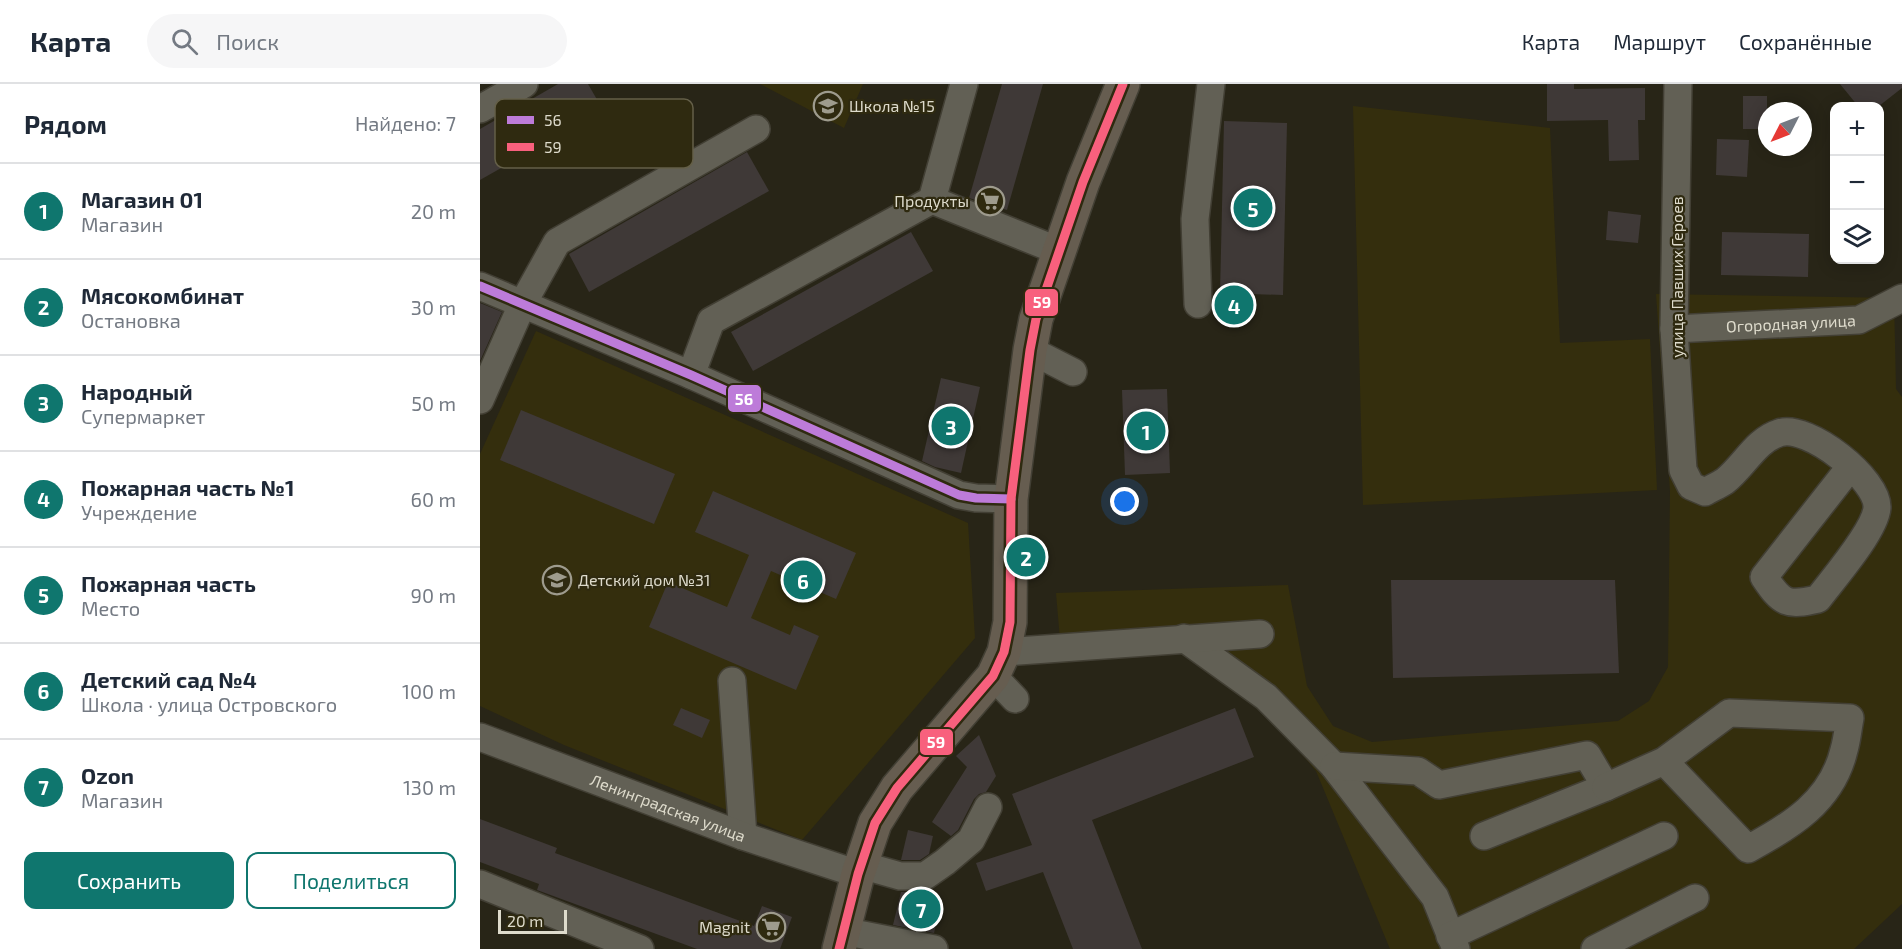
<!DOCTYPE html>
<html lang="ru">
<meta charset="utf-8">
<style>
body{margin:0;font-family:"Exo 2",sans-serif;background:#f6f6f7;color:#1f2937}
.controls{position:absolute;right:18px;top:18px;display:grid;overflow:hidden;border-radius:12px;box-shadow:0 3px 15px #0003}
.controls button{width:54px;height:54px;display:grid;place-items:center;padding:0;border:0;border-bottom:2px solid #e0e1e3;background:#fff;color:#1f2937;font:30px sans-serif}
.compass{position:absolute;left:1278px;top:18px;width:54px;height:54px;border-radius:50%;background:#fff;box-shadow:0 3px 15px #0003;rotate:228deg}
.scale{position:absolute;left:18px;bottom:15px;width:69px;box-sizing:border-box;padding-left:6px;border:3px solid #dedbcc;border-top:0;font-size:16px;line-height:21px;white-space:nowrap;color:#dedbcc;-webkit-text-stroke:4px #2f2a10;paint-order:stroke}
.you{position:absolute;left:645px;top:418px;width:21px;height:21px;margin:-15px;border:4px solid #fff;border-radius:50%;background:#1a73e8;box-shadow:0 0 0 9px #1a73e833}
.badge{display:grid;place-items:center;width:39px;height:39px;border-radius:50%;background:#0f766e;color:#fff;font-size:20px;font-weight:700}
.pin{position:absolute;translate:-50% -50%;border:3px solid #fff;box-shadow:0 2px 6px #0006}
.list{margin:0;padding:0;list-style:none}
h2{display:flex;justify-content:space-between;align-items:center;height:78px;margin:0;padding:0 24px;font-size:26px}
h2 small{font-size:20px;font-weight:400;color:#747a83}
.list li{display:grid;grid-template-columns:39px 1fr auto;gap:18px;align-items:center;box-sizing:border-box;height:96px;padding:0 24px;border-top:2px solid #e0e1e3}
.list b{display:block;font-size:22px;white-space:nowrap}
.list p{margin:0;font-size:20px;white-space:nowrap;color:#747a83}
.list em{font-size:20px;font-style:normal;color:#747a83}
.actions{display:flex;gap:12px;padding:18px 24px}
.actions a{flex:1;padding:14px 0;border:2px solid #0f766e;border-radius:12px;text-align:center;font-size:21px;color:#0f766e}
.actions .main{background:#0f766e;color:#fff}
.icon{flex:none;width:33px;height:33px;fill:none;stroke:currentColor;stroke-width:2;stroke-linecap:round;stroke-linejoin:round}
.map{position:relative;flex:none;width:1422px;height:865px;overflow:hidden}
header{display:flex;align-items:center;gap:36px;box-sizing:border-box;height:84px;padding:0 30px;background:#fff;border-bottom:2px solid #e0e1e3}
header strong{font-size:28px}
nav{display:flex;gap:33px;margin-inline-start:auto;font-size:21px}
.search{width:420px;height:54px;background:#f6f6f7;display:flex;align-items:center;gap:15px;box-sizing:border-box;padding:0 21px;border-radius:33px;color:#747a83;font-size:22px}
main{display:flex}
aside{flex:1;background:#fff}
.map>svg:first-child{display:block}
.built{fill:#342e0d}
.building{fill:#3f3937}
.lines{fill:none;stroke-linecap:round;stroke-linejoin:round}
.minor-casing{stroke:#423f34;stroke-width:30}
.major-casing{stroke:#423f34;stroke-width:36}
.minor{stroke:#626055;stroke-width:27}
.major{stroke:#665d50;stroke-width:33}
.bus-1-casing{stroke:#2f2a10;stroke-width:14}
.bus-2-casing{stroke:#2f2a10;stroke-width:14}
.bus-1{stroke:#bd7bd9;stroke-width:9}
.bus-2{stroke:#f8607d;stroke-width:9}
.labels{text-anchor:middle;stroke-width:4.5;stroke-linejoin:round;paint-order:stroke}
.poi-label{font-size:16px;fill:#dedbcc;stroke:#2f2a10;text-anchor:start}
.street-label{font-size:16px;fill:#dedbcc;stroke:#2f2a10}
.key{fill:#2f2a10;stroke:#645f48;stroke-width:1.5}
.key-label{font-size:16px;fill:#dedbcc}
.line-badge{stroke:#2f2a10;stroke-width:2}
.badge-label{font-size:16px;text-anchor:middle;font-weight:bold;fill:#fff}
</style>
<header>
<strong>Карта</strong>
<div class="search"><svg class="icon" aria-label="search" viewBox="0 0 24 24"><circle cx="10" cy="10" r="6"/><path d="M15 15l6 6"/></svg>Поиск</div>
<nav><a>Карта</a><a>Маршрут</a><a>Сохранённые</a></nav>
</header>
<main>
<aside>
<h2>Рядом<small>Найдено: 7</small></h2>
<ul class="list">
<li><span class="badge">1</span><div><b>Магазин 01</b><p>Магазин</p></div><em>20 m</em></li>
<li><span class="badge">2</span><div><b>Мясокомбинат</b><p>Остановка</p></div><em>30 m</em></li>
<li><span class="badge">3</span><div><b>Народный</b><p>Супермаркет</p></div><em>50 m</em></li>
<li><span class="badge">4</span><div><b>Пожарная часть №1</b><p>Учреждение</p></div><em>60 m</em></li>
<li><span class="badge">5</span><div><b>Пожарная часть</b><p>Место</p></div><em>90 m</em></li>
<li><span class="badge">6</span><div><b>Детский сад №4</b><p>Школа · улица Островского</p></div><em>100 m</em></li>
<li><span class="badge">7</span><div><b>Ozon</b><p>Магазин</p></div><em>130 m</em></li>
</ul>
<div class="actions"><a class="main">Сохранить</a><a>Поделиться</a></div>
</aside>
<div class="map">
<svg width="1422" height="865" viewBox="0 0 1422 865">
<rect width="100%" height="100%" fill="#282517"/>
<g class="built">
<polygon points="280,0 383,0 364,44"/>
<polygon points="873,22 1070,44 1080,259 1170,255 1177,406 883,421"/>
<polygon points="1176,210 1414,214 1416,305 1422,313 1422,820 1374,865 910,865 836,687 765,602 699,562 582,579 576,509 808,501 827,602 853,642 892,658 1138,637 1169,617 1188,583 1190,407"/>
<polygon points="56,247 488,439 495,554 322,756 84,661 0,622 0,370"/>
</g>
<g class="building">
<polygon points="78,0 108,0 123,26 0,96 0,45"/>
<polygon points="522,0 563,0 527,126 489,114"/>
<polygon points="1067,0 1094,0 1094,5 1165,4 1165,36 1158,36 1159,76 1129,77 1128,36 1067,37"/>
<polygon points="1360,0 1422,0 1422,4 1399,22 1378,22"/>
<rect x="1263" y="12" width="24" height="33"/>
<polygon points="744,37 807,39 803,211 740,209"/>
<polygon points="1237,55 1269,56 1267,93 1236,91"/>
<polygon points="267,68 289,107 109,208 89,170"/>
<polygon points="1128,127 1161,131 1158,159 1126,156"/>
<polygon points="431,148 453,187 273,287 251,248"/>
<polygon points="1242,148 1329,150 1328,193 1241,191"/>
<polygon points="0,219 22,228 0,277"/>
<polygon points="461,294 500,303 481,389 455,383 442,377"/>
<polygon points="687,305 690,389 645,391 642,306"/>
<polygon points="41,326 195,390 174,440 20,376"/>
<polygon points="233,407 376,469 356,515 291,487 271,534 310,551 314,541 339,552 316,606 169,543 188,498 247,523 269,471 215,448"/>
<polygon points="911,496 1135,496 1139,589 913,594"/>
<polygon points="201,624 230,636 222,654 193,641"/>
<polygon points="755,624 774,673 612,736 662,865 593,865 563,788 506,807 496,779 552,761 532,710"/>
<polygon points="499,651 516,692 506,708 499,710 494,715 478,746 471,752 452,738 487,683 476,672"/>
<polygon points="0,735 77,764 75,769 274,842 282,822 312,833 300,865 217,865 57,806 59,800 0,778"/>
<polygon points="428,746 453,752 449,770 440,776 421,776"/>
<polygon points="421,808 440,808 439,815 461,821 454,849 413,841"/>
</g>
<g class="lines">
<g class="minor-casing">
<g id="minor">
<path d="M1198,0L1194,245L1203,386L1211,402L1225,408C1232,404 1239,401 1245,397C1264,382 1276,356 1299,349C1328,339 1399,396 1397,424C1395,447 1353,495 1338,515C1307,522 1302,520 1284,493L1371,382"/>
<polyline points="0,25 44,0"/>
<polyline points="452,116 579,167"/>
<polyline points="0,202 211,291 479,411 496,414 531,415"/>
<polyline points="718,220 715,135 731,0"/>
<path id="s1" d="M1194,245L1379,236L1422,214"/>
<polyline points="550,266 593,288"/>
<polyline points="211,291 231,237 452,116 484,0"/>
<polyline points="0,316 42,221 77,158 276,45"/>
<polyline points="704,554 786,613 853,681 955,813 976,865"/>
<polyline points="524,568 780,550"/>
<polyline points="513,592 535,615"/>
<polyline points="252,597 263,752"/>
<path id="s2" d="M0,653L263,752L378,790"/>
<polyline points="854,682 938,687 959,701 1107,671 1126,703 1004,752"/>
<path d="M1126,703L1184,677L1249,629L1370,634C1368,644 1367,656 1364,666C1352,717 1311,742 1268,765L1184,677"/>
<polyline points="381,781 420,792 445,792 465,778 491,756 508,723"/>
<polyline points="0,800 160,865"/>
<polyline points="363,847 454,865"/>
<polyline points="970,852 1184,752"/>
<polyline points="1115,865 1215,814"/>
</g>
</g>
<g class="major-casing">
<polyline id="major" points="359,865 378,790 395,739 417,704 513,592 524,568 530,538 531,415 550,266 556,235 603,98 643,0"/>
</g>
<use href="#minor" class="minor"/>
<use href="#major" class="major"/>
<g class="bus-1-casing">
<polyline id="bus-1" points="0,202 211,291 479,411 496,414 531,415"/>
</g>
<g class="bus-2-casing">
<polyline id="bus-2" points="359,865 378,790 395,739 417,704 513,592 524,568 530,538 531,415 550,266 556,235 603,98 643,0"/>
</g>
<use href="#bus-1" class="bus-1"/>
<use href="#bus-2" class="bus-2"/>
</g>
<defs>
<g id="school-ring" transform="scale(1.5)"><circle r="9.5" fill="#2f2a10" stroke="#9e9b8d" stroke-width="1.5"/><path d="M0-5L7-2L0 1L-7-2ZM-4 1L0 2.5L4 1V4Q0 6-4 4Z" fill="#9e9b8d"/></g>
<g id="supermarket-ring" transform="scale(1.5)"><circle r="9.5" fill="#2f2a10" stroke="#9e9b8d" stroke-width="1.5"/><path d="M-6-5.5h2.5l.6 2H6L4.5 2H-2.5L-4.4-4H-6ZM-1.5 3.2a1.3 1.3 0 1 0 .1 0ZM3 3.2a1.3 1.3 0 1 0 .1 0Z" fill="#9e9b8d"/></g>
</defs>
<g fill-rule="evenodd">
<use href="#school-ring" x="348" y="22"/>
<use href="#supermarket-ring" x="510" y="117"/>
<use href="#school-ring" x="77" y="496"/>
<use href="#supermarket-ring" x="291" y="843"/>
</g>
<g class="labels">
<g class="poi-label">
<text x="369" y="28">Школа №15</text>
<text x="489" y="123" text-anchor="end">Продукты</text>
<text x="98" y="502">Детский дом №31</text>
<text x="270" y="849" text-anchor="end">Magnit</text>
</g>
<g class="street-label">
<text transform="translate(1197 193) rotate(-90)" y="6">улица Павших Героев</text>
<text dy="6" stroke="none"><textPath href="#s1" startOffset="117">Огородная улица</textPath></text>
<text dy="6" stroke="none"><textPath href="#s2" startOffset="201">Ленинградская улица</textPath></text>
</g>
</g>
<rect x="15" y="15" width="198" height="69" rx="9" class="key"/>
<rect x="27" y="32" width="27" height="8" fill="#bd7bd9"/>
<rect x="27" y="59" width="27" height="8" fill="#f8607d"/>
<g class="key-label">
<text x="64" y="42">56</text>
<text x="64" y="69">59</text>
</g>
<g class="line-badge">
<rect x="544" y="204" width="35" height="29" rx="6" fill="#f8607d"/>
<rect x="247" y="300" width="35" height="29" rx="6" fill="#bd7bd9"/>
<rect x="439" y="644" width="35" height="28" rx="6" fill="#f8607d"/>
</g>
<g class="badge-label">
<text x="562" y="224">59</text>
<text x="264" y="321">56</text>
<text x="456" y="664">59</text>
</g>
</svg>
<div class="controls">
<button>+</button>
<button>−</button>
<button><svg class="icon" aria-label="layers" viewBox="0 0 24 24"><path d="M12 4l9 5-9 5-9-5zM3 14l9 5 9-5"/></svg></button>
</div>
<svg class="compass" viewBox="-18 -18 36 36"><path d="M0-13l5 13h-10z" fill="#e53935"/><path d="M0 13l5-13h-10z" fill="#747a83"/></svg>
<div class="scale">20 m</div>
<div class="you"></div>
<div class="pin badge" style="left:666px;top:347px">1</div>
<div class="pin badge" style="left:546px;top:473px">2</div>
<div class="pin badge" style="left:471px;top:342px">3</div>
<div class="pin badge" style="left:754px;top:221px">4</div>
<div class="pin badge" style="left:773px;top:124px">5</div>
<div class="pin badge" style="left:323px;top:496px">6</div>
<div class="pin badge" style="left:441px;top:825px">7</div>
</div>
</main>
